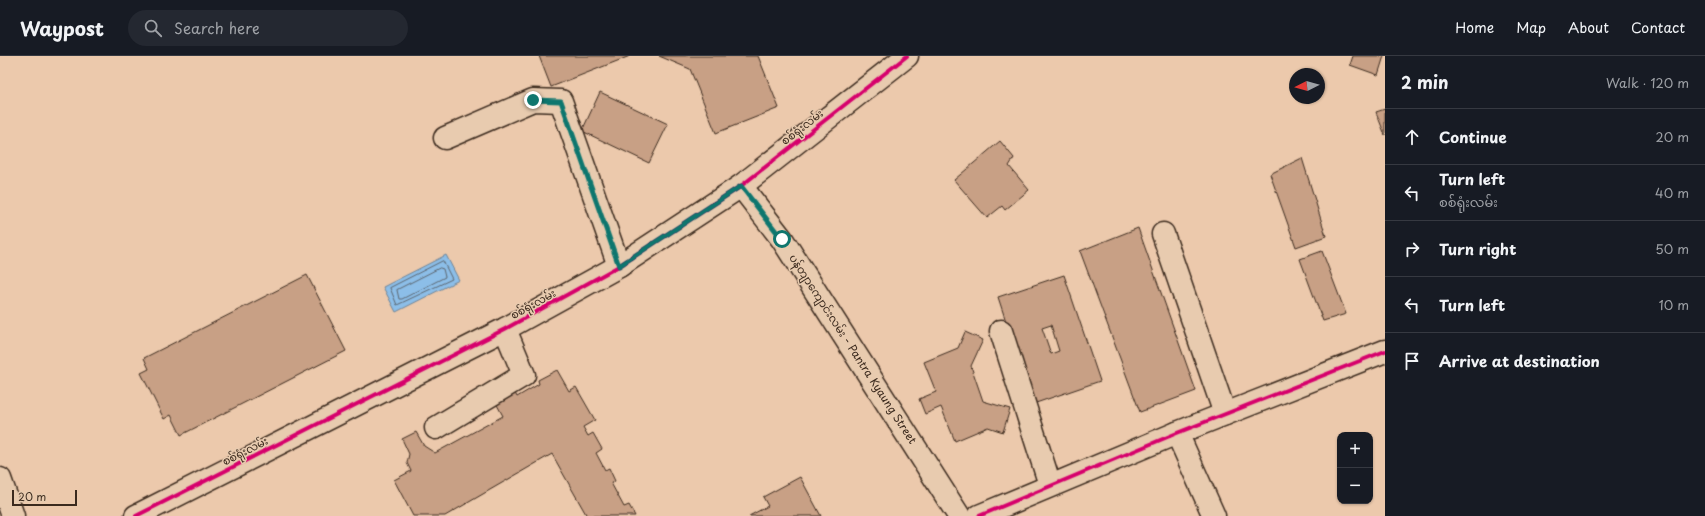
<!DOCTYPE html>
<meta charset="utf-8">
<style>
body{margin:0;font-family:"Playpen Sans","Noto Sans Myanmar",sans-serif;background:#242831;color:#f1f3f6}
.controls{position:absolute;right:12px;bottom:12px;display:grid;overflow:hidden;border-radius:8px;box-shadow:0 1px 3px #0004}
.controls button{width:36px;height:36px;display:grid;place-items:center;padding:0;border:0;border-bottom:1px solid #363941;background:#171b24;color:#f1f3f6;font:20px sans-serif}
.compass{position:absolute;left:1289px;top:12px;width:36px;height:36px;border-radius:50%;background:#171b24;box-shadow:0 1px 3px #0004;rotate:264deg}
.scale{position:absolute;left:12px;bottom:10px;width:65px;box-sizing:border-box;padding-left:4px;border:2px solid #3b2a1e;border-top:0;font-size:11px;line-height:14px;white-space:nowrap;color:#3b2a1e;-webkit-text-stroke:3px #e8cbaf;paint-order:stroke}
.stop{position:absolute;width:12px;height:12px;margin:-9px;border:3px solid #0f766e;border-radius:50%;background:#fff}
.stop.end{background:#0f766e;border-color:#fff;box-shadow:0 1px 4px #0008}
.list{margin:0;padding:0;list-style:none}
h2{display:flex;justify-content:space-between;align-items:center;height:52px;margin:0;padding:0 16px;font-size:17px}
h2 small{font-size:13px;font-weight:400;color:#9ea1a6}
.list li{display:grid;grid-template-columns:26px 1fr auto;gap:12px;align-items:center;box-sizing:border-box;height:56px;padding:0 16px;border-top:1px solid #363941}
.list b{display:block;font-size:15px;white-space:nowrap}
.list p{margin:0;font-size:13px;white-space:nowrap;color:#9ea1a6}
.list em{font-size:13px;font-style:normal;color:#9ea1a6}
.icon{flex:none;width:22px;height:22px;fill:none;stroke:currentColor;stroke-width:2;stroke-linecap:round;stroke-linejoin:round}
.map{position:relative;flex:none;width:1385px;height:460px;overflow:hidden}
header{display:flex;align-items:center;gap:24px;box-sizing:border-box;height:56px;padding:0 20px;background:#171b24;border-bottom:1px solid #363941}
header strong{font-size:19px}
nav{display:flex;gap:22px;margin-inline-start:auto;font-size:14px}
.search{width:280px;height:36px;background:#242831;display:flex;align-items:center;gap:10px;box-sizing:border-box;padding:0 14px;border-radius:22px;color:#9ea1a6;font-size:15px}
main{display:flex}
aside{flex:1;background:#171b24}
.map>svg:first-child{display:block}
.water{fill:#8cbee8;stroke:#6c8397}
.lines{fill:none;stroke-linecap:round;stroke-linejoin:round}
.shore{stroke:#5b656f;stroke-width:1}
.building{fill:#c8a085;stroke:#3b2a1e;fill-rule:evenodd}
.minor-casing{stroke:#3b2a1e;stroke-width:25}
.minor{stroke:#e8cbaf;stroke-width:22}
.cycleway-casing{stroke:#e8cbaf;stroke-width:6}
.cycleway{stroke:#d6006c;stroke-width:4}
.route{stroke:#0f766e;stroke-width:5}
.labels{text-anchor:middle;stroke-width:3;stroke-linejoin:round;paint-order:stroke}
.street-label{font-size:11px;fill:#3b2a1e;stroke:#e8cbaf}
</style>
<header>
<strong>Waypost</strong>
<div class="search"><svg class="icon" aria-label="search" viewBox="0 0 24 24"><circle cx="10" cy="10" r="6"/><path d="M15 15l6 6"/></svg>Search here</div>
<nav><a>Home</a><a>Map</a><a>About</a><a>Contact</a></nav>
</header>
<main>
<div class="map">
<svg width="1385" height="460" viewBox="0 0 1385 460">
<rect width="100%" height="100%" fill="#ecc9ac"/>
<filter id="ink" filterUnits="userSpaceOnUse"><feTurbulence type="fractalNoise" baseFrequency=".025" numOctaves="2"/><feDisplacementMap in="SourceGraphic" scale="8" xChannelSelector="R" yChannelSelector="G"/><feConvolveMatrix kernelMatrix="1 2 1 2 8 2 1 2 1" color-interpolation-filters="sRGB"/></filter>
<g filter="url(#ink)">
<polygon class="water" points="446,199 459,224 396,256 383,231"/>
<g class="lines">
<g class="shore">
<polygon points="443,205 452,223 397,249 390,232"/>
<polygon points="440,212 443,213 445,221 402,243 399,243 397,234"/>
</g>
</g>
<g class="building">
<polygon points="539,0 630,0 551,31"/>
<polygon points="659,0 758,0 779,52 716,77 690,13"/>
<polygon points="1353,0 1384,0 1378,19 1350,9"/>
<polygon points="600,36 668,68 649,107 582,75"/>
<polygon points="1385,53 1385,79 1376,56"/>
<polygon points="1000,85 1014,102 1009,110 1029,134 1005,154 1002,150 987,162 954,124"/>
<polygon points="1302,102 1326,180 1296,191 1270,118"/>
<polygon points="1138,172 1196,335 1140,356 1080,195"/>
<polygon points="1322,195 1346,258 1323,265 1300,203"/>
<polygon points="307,219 346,295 181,379 171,359 164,363 141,317 149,313 144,302"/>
<path d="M1064,219L1100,325L1033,348L998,241ZM1051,269L1059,295L1051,298L1042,272Z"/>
<polygon points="965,276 983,284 971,310 983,345 1010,353 1003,376 988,371 955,385 941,351 925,358 919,343 936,336 924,306 958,292"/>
<polygon points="557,314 569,335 576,331 595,364 583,371 588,380 593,377 602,393 596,397 605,414 609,412 615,425 611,427 624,451 629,449 635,460 587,460 552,398 445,460 413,460 394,424 411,415 407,407 409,398 402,383 416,376 424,390 435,397 503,360 495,345 514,335 517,341 539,328 538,324"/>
<polygon points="800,421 821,460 749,460 768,450 763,441"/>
</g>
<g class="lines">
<g class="minor-casing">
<g id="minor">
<polyline points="445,82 533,44 561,45 619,210"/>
<polyline points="741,130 782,183 959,460"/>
<polyline points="1163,178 1225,358"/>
<polyline points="1001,275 1050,429"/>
<polyline points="436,372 524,319 505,273"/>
<polyline points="1177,377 1214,460"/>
<polyline points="0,423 13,460"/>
<polyline points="136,460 505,273 619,210 741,130 907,0"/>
<polyline points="979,460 1177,377 1385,295"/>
</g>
</g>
<use href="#minor" class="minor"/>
<g class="cycleway-casing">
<g id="cycleway">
<polyline points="136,460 505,273 619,210 741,130 907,0"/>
<polyline points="979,460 1177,377 1385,295"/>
</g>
</g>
<use href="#cycleway" class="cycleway"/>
</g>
</g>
<g class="lines" filter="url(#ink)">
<polyline class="route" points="533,44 561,45 619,210 741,130 782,183"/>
</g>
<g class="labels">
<g class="street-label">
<text transform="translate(802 71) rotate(-38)" y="4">စစ်ရုံးလမ်း</text>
<text transform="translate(533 248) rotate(-29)" y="4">စစ်ရုံးလမ်း</text>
<text transform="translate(853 293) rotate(57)" y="4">ပန်တျာကျောင်းလမ်း - Pantra Kyaung Street</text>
<text transform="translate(245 395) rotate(-27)" y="4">စစ်ရုံးလမ်း</text>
</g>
</g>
</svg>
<div class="controls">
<button>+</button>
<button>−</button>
</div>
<svg class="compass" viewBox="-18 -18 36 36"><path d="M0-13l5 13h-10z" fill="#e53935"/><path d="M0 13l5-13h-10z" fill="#9ea1a6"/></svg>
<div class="scale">20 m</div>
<div class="stop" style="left:782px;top:183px"></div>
<div class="stop end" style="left:533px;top:44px"></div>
</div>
<aside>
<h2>2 min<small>Walk · 120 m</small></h2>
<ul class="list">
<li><svg class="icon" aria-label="ahead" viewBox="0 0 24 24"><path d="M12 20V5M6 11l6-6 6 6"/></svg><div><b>Continue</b></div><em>20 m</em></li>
<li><svg class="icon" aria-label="left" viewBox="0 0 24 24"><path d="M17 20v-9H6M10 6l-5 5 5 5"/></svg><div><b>Turn left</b><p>စစ်ရုံးလမ်း</p></div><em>40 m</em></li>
<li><svg class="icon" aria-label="right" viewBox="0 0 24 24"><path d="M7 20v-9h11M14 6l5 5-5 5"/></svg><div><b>Turn right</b></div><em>50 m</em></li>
<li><svg class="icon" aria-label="left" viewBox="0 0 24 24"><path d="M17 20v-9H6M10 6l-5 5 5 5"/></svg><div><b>Turn left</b></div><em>10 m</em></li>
<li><svg class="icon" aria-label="arrive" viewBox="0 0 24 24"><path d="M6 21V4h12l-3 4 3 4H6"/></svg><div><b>Arrive at destination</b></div></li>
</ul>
</aside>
</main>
